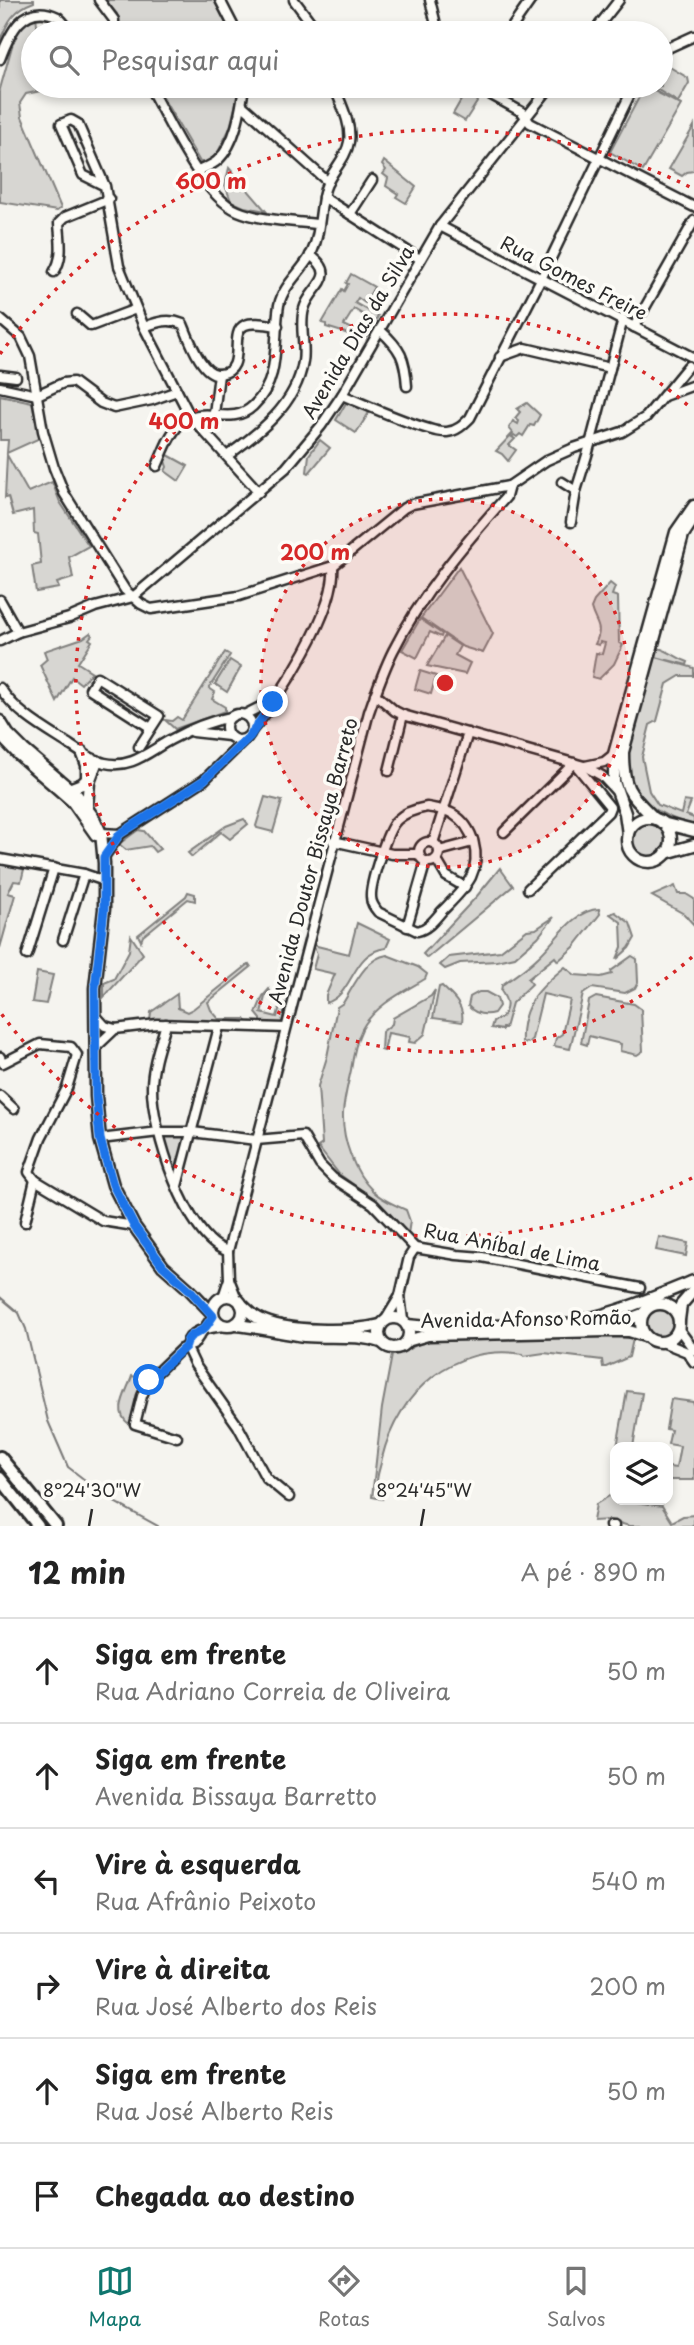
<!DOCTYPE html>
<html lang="pt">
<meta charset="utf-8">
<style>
body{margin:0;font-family:"Playpen Sans",sans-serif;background:#f2f2f2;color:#222}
.controls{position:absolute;right:21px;bottom:21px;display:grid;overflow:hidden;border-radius:14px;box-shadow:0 4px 10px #0003}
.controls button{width:63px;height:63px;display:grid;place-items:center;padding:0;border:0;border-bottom:2px solid #e0e0e0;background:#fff;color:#222;font:35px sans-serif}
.stop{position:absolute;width:21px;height:21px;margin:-16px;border:5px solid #1a73e8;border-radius:50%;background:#fff}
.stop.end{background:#1a73e8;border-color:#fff;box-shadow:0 2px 7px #0008}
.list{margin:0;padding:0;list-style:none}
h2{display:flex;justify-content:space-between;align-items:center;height:91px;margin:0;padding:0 28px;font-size:30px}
h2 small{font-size:23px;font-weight:400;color:#767676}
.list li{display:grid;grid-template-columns:46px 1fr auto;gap:21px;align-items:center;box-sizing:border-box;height:105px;padding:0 28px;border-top:2px solid #e0e0e0}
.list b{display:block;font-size:26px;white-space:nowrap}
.list p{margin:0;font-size:23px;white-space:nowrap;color:#767676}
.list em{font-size:23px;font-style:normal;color:#767676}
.icon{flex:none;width:38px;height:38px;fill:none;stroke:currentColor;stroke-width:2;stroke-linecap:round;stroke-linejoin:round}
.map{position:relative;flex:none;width:694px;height:1526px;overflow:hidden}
.search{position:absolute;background:#fff;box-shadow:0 4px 10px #0003;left:21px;right:21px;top:21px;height:77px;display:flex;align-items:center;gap:18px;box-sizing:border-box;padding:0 24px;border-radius:38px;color:#767676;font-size:26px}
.sheet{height:721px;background:#fff}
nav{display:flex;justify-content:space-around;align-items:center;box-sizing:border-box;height:98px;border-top:2px solid #e0e0e0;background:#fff;font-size:19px;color:#767676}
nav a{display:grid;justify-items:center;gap:4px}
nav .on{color:#0f766e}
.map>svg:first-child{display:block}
.green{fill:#d7d6d2;stroke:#81807e;stroke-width:2}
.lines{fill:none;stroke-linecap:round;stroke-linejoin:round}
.stream{stroke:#797877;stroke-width:2}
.minor-casing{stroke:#2b2b2b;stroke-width:13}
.major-casing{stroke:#2b2b2b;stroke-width:15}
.highway-casing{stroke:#2b2b2b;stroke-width:16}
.minor{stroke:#fdfcf7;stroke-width:8}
.major{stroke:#fdfcf7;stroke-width:10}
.highway{stroke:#fdfcf7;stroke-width:10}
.route{stroke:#1a73e8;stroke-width:9}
.ticks{fill:none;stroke:#2b2b2b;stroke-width:2.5}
.ring{fill:none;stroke:#d62828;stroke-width:3.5;stroke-dasharray:3.5 7}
.labels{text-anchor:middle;stroke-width:7;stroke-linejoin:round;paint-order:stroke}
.street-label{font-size:19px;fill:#2b2b2b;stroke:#fdfcf7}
.ticks-label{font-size:18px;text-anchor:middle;fill:#2b2b2b;stroke:#fdfcf7;stroke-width:7;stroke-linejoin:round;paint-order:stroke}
.centre{fill:#d62828;stroke:#fdfcf7;stroke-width:3.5}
.ring-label{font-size:21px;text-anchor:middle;font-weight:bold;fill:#d62828;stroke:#fdfcf7;stroke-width:7;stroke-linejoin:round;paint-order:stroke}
</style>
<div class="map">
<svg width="694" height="1526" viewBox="0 0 694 1526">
<rect width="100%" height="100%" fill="#f5f4ef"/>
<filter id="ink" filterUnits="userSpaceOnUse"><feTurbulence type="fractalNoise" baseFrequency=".0143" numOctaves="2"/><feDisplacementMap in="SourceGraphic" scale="14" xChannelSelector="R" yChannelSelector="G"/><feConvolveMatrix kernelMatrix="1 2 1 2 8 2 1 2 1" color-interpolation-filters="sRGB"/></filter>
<g filter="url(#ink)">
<g class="green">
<path d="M0,0H34V2C14,9 7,22 0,41Z"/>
<polygon points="105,0 214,0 231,33 119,33 117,14"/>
<polygon points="36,16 38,33 33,33 33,86 66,86 26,94 20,103 22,117 61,208 57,211 0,202 0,89 16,32 24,20"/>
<polygon points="668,66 688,78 689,83 678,102 653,87 661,86 661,73"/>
<polygon points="156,86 240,86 230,128 217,154 207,162 200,162"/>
<polygon points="645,86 681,105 643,171 610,152"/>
<polygon points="468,88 481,96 465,121 453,114"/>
<polygon points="694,126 694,171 687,172 682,176 669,169"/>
<polygon points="384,161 416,187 406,203 396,197 398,194 386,186 388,178 383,174 386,170 382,165"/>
<polygon points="229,168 266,211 244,207 231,201 225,185"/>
<polygon points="351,274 374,287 365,303 358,298 355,303 378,316 375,322 354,309 344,325 367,336 365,339 326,327 326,324 322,323 342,289 344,291 348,284 346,283"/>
<polygon points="0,395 32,402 40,438 7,453 8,440 0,440"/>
<polygon points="346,403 370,411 356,433 336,420"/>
<polygon points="527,403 540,415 534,426 530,425 523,436 520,434 517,437 514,435 512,437 515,439 509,445 516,450 508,461 502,454 496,451 513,433 509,428 513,421 518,424 519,421 515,418 520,412 517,409"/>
<polygon points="320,440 330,448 309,473 307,472 309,455"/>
<polygon points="7,455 28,492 52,482 60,502 89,546 69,557 73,578 57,583 59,588 36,592 32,566 41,564 38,534 34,533 33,510 13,515 8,497 5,498"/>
<polygon points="168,455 188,466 179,481 165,471 167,467 165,461"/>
<polygon points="459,567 493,634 483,653 463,647 421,618"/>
<path d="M610,583L615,587L612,595L618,597L619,643L623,645L614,664L599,679L592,677L596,653L602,654L605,643L600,642L599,645L595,644C604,626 595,624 591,608L594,601Z"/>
<polygon points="420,619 442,634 441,637 430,632 417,658 402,650"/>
<polygon points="90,633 92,635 89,639 92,641 78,663 92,672 81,684 72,677 57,702 40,665 47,659 44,651 83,638"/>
<polygon points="445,636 460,646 455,655 470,663 465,674 427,666"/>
<path d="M658,648C670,651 676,658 688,662L687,665L656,657L694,668V676H680L667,684L657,721L650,725L642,757L649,791L658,805L681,814L684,801L691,802L686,815L694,818V825C661,818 624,796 627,758C629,744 635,729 639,716C645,693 652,670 658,648Z"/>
<polygon points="225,652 230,655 209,688 215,692 212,699 225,707 225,711 175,729 165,720 172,721 177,717 182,720"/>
<polygon points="230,660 241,667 227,692 215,684"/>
<polygon points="420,671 436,676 431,694 415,689"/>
<polygon points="265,797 282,801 273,832 257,828 256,826"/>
<polygon points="244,819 248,824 230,839 221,832 192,857 188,853 226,826"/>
<circle cx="649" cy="840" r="17"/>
<polygon points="138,830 144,831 160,849 155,852 150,846 126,850 119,844"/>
<polygon points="0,864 24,869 21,882 14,881 8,893 15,895 0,948"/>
<polygon points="500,868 513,886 427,958 423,954 477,896"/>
<polygon points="675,886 678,894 686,894 694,899 694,925 684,914 652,896"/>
<polygon points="188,892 195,894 195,901 188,899 143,936 141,941 138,935 186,896"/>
<path d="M599,909L600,914L574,947L558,961L555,957L528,979L532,984L512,1003L505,1028H502V1030L491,1028L493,1021L501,1018C509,1008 508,1001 501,991L502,985C514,976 527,968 538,957C556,941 573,910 599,909Z"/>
<polygon points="615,912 630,923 635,938 629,948 617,959 622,947 621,922 610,914"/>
<polygon points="554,917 538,937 515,957 497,961 460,963 445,969 440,965 449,957 500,951 527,930 536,929"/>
<path d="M357,923L390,939L386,948C351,952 354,995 326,1003V995L335,974L313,969L317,954L313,945L349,954Z"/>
<polygon points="131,936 143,954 104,997 104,983 114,979 129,951"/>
<path d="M387,955L418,967L427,974L425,979C403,992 375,1005 362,1029C356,1041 353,1056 351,1070C348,1084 344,1099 343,1113C342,1139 354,1173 373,1191C383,1201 394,1204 406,1210L410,1221L408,1234L380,1204L339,1174L318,1147L322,1144L318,1086L327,1057L337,1007L343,1003C354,986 365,958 387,955Z"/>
<path d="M632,956L637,959L638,982L635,988L625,993L592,988L583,994L570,1049L554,1046L556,1038L562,1034L570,1000L543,994L532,1039L528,1043L522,1042C520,1006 540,987 565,967L575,975L601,977L612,974L611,971Z"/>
<polygon points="249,964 251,967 208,1002 211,1010 219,1019 245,1019 248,1023 161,1019 150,1021 151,1012 177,994 178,1008 187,1012 193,1009"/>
<polygon points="37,972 53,975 46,1004 32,1002"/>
<path d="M442,986C452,996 465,1006 462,1022L433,1018L439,987Z"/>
<polygon points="269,989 270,991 265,997 261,1013 277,1017 281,1002 287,1004 281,1025 261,1024 261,1019 256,1013 263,996"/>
<polygon points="435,990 425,1034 415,1043 409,1042 410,1037 388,1033 384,1051 381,1050 382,1032 392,1024 393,1018 431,996"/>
<path d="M479,992H486L497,998L499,1006L494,1013C483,1016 475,1014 468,1006L470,997Z"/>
<polygon points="596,997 634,1004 641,1009 643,1051 637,1055 620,1051 621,1044 589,1036 587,1045 581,1043 589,1001"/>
<polygon points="186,1135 188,1137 180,1167 176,1168 172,1167 163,1138 165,1136"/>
<polygon points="659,1237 688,1243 686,1256 656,1250"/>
<circle cx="660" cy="1324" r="14"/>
<path d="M618,1336L633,1339L629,1357L606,1367H603L602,1360L544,1353L524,1356L523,1354C454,1342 398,1392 382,1458C381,1466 376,1476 377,1485C377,1490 381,1495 382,1499L372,1497L382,1408L392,1355C406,1354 414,1343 428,1341Z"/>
<path d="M132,1376L140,1378V1391L129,1424C112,1412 127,1392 132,1376Z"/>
<polygon points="627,1391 642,1393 633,1447 617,1447"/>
<polygon points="671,1399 693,1402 694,1405 694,1480 668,1480 668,1467 676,1468 680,1446 668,1444 671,1430 666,1429"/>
<polygon points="611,1495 615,1496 615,1500 635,1500 635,1502 662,1506 672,1522 683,1516 694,1515 694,1524 691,1526 629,1526 610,1520 593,1521 596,1504"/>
</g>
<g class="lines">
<polyline class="stream" points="0,1297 19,1313 26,1329 48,1421 68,1467 111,1500 158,1526"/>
<g class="minor-casing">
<g id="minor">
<polyline points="99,0 114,20 114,33"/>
<polyline points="220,0 237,33"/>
<polyline points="294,0 312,24 316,33"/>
<polyline points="430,0 438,33"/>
<polyline points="508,33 531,0"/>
<polyline points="593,33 619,0"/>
<polyline points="661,51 694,36"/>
<path d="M0,59C9,35 23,0 58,17C64,22 67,28 73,33"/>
<path d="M149,86C169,121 201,195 238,211C262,221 292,221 318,224"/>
<polyline points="475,86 522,112 530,123 694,207"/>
<polyline points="242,105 328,182"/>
<path d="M198,171C204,168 213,165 218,160C236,143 241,109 244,86"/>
<polyline points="105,186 83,175 61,124 71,120 78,124 105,186 119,266 144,327 190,416 259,492"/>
<polyline points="323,197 420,259"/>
<polyline points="350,214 372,180"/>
<polyline points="440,226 694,358"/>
<path d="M54,272C64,257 60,240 59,223L65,217L109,199"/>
<polyline points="77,314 91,326 136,309"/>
<polyline points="0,319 21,337 30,356 43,431 54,468 64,493 125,590 141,604 151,609 239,596 333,566 404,508 412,504 509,486 547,460 574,448 622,432 646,417 688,366"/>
<path d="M144,327C158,322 168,318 183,324C189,338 202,377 220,374C249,370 227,333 245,325C254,321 269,325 278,326"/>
<polyline points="634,327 694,221"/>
<path d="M380,330C401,349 405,358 407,386"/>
<polyline points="500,357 525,348 610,368"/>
<polyline points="0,375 16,377"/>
<polyline points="0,387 37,395 63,383 73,382 101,403 114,408 152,400 177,391"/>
<path d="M342,395C362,403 429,434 447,432C457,431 463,425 470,418L541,279L634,86"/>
<polyline points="664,396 694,385"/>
<polyline points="214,414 219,374"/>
<path d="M227,456C260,432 296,405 303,362C306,345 299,326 304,309C310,286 341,277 310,255"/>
<path d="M157,466C163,453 169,434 180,424C203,402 230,428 253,406C282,379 273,339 279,305C283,286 300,273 310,256C321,236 319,210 325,189C330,172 346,160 349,142C352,124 340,102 334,86"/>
<polyline points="562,482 576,491"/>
<polyline points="571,522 576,491 588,452 623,319"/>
<polyline points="0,600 18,632"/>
<polyline points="0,641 18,632 69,618 95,607 133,597 286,468 321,426 342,395 440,226 551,86"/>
<path d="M0,688C16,712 38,725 62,740C75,748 90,760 105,763C131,769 148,752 170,740C188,730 210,721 231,717"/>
<polyline points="375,694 395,711 403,715 584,766 602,776 615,790"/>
<circle cx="239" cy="727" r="13"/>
<polyline points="244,715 272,701"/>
<path d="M252,730C281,697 337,609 333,566"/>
<polyline points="193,732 229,736"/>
<polyline points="139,747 159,716 97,677 90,689 151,728"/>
<polyline points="585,766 604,762 614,754"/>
<polyline points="389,771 403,715"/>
<path d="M427,807C436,809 445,809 453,814C474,827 481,856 471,877C464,890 452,901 442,911C435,919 428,929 417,931L378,912C374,907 371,903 371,897C370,884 387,829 397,820C405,812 416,809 427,807Z"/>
<polyline points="504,832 574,763 610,807 608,812 528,889"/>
<polyline points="101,833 120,834"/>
<polyline points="333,841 392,854 419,854"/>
<circle cx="429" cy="852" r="10"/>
<polyline points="433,843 468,733"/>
<polyline points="439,851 469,843 473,840"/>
<polyline points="104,857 120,834 204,780 248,737"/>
<polyline points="0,859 84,874 105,881"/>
<polyline points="436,859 446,876 465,887"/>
<polyline points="407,927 426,861"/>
<polyline points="63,940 84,874"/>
<polyline points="27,955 54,868"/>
<polyline points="96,1016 105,1026 115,1029"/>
<path d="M166,1024C160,1044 152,1066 152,1087C151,1126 186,1241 228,1251"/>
<polyline points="96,1047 115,1029 157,1024 285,1028"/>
<polyline points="0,1057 3,1063 40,1044 71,1047 77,1055 67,1088 41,1138 29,1172 35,1180 103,1221 134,1226"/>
<polyline points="0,1096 14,1109"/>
<polyline points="100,1139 159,1132 192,1132 256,1140 303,1136 320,1165 333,1178 373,1204 415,1248 457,1255 482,1257 640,1288"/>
<polyline points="177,1186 219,1027"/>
<polyline points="25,1222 35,1180"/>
<polyline points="400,1296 403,1320"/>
<polyline points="223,1297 229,1279"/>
<path d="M237,1299L229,1279L228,1251L369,712C376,692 383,671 393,651C421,595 464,544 506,497L509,486"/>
<polyline points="386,1319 400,1296 409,1257 415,1248"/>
<polyline points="678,1328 694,1350"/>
<polyline points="662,1342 687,1352 694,1362"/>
<polyline points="186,1346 195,1365 238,1426 266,1478 289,1497"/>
<path d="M186,1346C189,1329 209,1328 224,1326"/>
<polyline points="177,1437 135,1424 142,1396 149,1380 181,1349 193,1345 213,1316"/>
<polyline points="610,1526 614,1526"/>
</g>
</g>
<g class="major-casing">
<g id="major">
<polyline points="0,721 8,734 24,750 77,795 94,818 101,833 104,863 104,909 95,988 96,1096 100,1139 113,1185 134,1226 163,1266 190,1290 212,1313"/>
<polyline points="0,735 19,755 72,801 96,835"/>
<polyline points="69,789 82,784 87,779 87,765 82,752"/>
<polyline points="87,807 89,782 97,761"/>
<circle cx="649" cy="840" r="22"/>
<path d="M655,819C629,793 623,790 623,752L683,535L694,518"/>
<polyline points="662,823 694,831"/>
<polyline points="628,834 625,813 614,782 614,754 676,532 694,506"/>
<polyline points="666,853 694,845"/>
<circle cx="228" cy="1311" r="15"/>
<circle cx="660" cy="1323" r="19"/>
<path d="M241,1304C247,1309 252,1315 258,1318C285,1333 352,1332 380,1325"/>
<circle cx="394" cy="1333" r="15"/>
<path d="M582,1320C621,1312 657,1296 694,1281"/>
<polyline points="679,1320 681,1305 694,1290"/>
<path d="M236,1325C259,1327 282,1333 305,1336C331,1338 357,1334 381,1342"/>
<polyline points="407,1325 428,1327 605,1324 621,1322 643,1314"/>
<polyline points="407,1341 428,1335 606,1331 629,1331 645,1336"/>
</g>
</g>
<g class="highway-casing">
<g id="highway">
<polyline points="0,1457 56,1526"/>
<polyline points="0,1478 38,1526"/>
</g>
</g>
<use href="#minor" class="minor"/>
<use href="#major" class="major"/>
<use href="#highway" class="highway"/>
</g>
</g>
<g class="lines" filter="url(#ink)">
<path class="route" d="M149,1380L186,1346C188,1334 193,1336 202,1330C206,1328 210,1320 213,1316L190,1290L163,1266L134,1226L113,1185L100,1139L96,1096L95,988L104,909V857L120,834L204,780L250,736L273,702"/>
</g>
<path class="ticks" d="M89,1526L92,1509M421,1526L424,1509"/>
<circle cx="445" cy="683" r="184" fill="#d62828" fill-opacity=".12"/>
<g class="ring">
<circle cx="445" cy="683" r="184"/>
<path d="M692 957A369 369 0 1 1 692 409"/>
<path d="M692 1178A553 553 0 0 1 0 1012M0 354A553 553 0 0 1 692 188"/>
</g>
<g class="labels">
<g class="street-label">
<text transform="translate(574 278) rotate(27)" y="7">Rua Gomes Freire</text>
<text transform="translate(358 332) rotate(-59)" y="7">Avenida Dias da Silva</text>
<text transform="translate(313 861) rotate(-75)" y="7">Avenida Doutor Bissaya Barreto</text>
<text transform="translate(512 1247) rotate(11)" y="7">Rua Aníbal de Lima</text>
<text transform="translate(526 1319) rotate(-1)" y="7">Avenida Afonso Romão</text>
</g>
</g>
<g class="ticks-label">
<text x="92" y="1497">8°24'30"W</text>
<text x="424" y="1497">8°24'45"W</text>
</g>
<circle cx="445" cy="683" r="10" class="centre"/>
<g class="ring-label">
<text x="211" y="189">600 m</text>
<text x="184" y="429">400 m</text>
<text x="315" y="560">200 m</text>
</g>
</svg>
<div class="controls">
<button><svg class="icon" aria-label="layers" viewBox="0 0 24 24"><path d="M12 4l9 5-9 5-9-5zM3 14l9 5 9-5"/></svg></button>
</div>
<div class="stop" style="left:149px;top:1380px"></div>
<div class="stop end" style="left:273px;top:702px"></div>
<div class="search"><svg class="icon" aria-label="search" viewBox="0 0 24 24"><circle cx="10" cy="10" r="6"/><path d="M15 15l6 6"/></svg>Pesquisar aqui</div>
</div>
<section class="sheet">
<h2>12 min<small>A pé · 890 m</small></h2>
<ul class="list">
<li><svg class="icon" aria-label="ahead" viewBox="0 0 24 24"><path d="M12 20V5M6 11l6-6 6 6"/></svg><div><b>Siga em frente</b><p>Rua Adriano Correia de Oliveira</p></div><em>50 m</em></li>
<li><svg class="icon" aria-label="ahead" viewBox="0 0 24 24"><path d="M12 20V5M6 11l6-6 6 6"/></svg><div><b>Siga em frente</b><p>Avenida Bissaya Barretto</p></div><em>50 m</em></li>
<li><svg class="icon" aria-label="left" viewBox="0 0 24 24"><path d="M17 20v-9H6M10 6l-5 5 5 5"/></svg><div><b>Vire à esquerda</b><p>Rua Afrânio Peixoto</p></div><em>540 m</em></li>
<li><svg class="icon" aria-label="right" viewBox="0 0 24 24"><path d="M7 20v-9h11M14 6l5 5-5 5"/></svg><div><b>Vire à direita</b><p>Rua José Alberto dos Reis</p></div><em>200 m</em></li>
<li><svg class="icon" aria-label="ahead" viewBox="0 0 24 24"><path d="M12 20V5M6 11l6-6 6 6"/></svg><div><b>Siga em frente</b><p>Rua José Alberto Reis</p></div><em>50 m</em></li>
<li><svg class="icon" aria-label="arrive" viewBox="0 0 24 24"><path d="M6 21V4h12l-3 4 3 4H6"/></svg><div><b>Chegada ao destino</b></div></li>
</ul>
</section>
<nav>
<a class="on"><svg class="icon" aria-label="map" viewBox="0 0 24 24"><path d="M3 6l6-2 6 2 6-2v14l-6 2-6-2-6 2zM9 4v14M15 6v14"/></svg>Mapa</a>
<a><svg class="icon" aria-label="directions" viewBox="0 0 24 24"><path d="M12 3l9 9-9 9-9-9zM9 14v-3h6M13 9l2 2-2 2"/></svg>Rotas</a>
<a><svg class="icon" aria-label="saved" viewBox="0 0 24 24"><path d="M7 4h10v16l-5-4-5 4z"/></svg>Salvos</a>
</nav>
